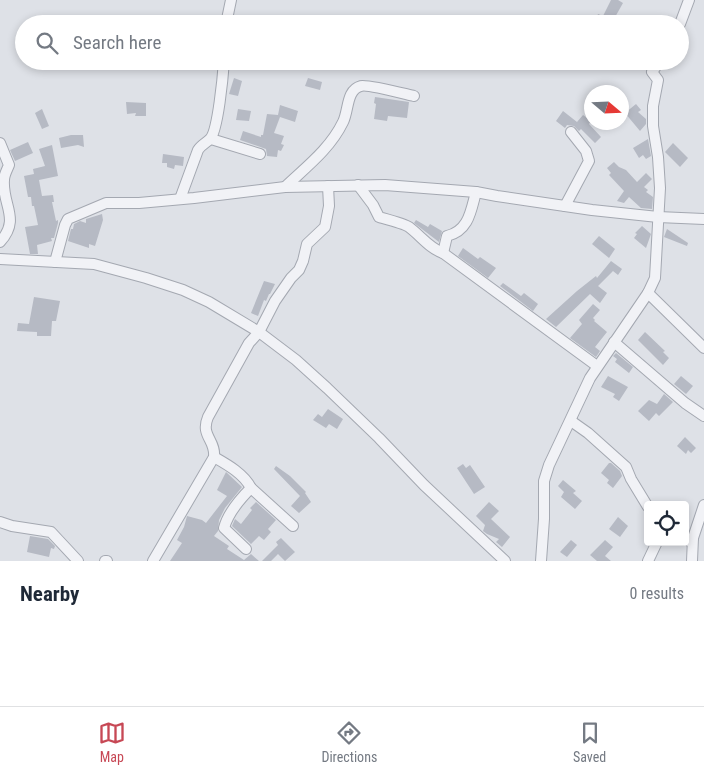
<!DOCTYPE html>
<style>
body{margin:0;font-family:"Roboto Condensed",sans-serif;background:#f6f6f7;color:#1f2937}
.controls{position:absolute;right:15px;bottom:15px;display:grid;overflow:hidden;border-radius:5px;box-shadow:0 2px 8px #0003}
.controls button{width:45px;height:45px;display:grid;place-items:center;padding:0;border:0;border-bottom:1px solid #e0e1e3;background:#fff;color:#1f2937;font:25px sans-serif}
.compass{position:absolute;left:584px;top:85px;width:45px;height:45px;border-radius:50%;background:#fff;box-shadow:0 2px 8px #0003;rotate:109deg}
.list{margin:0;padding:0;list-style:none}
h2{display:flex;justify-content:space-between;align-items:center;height:65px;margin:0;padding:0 20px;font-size:21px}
h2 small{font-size:16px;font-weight:400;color:#747a83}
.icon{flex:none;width:28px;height:28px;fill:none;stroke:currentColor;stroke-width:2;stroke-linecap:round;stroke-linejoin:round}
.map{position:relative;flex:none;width:704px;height:561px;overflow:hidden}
.search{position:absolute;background:#fff;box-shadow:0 2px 8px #0003;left:15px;right:15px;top:15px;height:55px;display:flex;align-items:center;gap:12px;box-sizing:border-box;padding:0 18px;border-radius:28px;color:#747a83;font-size:19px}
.sheet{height:145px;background:#fff}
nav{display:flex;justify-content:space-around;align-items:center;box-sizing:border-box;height:70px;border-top:1px solid #e0e1e3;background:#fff;font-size:14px;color:#747a83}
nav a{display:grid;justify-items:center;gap:2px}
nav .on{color:#c74855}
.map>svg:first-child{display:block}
.building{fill:#b6bac4}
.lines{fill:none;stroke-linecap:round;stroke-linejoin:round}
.minor-casing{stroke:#a4a8b1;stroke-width:12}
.minor{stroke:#f1f2f6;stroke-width:10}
</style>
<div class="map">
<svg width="704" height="561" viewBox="0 0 704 561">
<rect width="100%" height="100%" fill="#dee1e7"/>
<g class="building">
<polygon points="611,0 618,0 623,3 614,19 612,18 610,20 619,24 599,24 595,22 598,14 603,16"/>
<polygon points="234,78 242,81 238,96 229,94"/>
<polygon points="308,78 322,82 320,90 305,86"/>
<polygon points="375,97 409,102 407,118 388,116 387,121 374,119 376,104 374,103"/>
<polygon points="126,102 146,103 146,116 135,116 136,113 127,114"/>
<polygon points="636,104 641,110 638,112 646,119 646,124 640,131 625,113"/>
<polygon points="280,105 298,111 295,122 280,117 274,133 284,136 281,144 284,145 281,151 278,150 277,157 267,156 266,149 240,140 243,131 261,137 261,135 263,135 267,114 278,115"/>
<polygon points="42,109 49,126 42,129 35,113"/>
<polygon points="238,109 251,111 249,121 236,120"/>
<polygon points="563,111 577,122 583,115 591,121 589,124 601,137 595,143 581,129 579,131 574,126 567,125 565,128 556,121"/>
<polygon points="71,135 83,135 84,147 78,145 61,148 59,138"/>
<polygon points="648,139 651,156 646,159 643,155 639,158 633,148"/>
<polygon points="28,142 33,153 15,161 10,150"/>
<polygon points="673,143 688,158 680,167 665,152"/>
<polygon points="52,145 58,176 39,180 42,196 53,195 54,202 52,202 56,221 58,220 58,223 54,238 51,238 52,241 37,245 38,254 30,254 25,227 38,225 34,206 32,206 31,197 28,197 24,176 34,174 33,169 45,166 39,149"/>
<polygon points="163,154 184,157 183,166 175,165 174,169 167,167 167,163 162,163"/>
<polygon points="614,162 619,167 626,170 637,182 646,173 652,179 644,187 648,190 646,192 653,197 652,209 641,208 629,197 624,203 617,201 624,191 609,175 611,173 607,168"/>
<polygon points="102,214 103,220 95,246 89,244 89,248 68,241 71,229 73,229 74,224 80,221 86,223 86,219"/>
<polygon points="416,220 428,227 430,224 442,231 439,242 414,223"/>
<polygon points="642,226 651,234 646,248 634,238 637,234 635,233"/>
<polygon points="667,229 688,243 687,246 664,237"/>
<polygon points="599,236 615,249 609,258 592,244"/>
<polygon points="463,248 478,259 480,257 496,268 488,278 458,256"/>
<polygon points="611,261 622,269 618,275 613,271 598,286 607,293 600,303 590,294 556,327 546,319 577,291 596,276 597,278"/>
<polygon points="264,281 275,284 270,294 269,294 266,301 264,300 258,316 251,313"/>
<polygon points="503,283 521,296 524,293 538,304 533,311 500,286"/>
<polygon points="34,297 60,301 56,321 52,321 51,336 37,336 37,332 17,331 18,323 29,324"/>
<polygon points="593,304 600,310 593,318 595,320 594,321 607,332 595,347 600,351 596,357 570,338 582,324 579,320"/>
<polygon points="645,332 665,351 663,352 669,358 663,365 638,340"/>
<polygon points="616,353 633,367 629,373 615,362 617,359 613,356"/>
<polygon points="608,376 628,387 619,401 613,397 615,394 601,387"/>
<polygon points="681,376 693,386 686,394 674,384"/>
<polygon points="664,394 673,402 659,416 656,413 649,421 638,411 649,400 657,404"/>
<polygon points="328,409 343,419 337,429 329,424 326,428 313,420 318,414 322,417"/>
<polygon points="685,437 696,448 691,453 688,450 686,454 677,446"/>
<polygon points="609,463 611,463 620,471 622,476 613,488 607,483 609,480 601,473"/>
<polygon points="463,464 466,468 470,465 485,487 474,494 457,468"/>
<polygon points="276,466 290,476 306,492 305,493 311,502 299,513 291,506 300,496 274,469"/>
<polygon points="226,472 242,487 225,508 219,520 218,531 214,536 229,546 227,549 244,560 251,554 259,561 170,561 182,543 177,540 184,527 187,516 202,520 206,523 227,496 217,490"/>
<polygon points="563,480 576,491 573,493 582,501 575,509 561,497 564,492 558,486"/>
<polygon points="256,502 276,520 268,529 271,532 264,540 259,536 251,544 232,526 235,519 241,524 252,510 250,508"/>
<polygon points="489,502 499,511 491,519 510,537 502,547 496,542 499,539 487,534 483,531 485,525 476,516"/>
<polygon points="618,517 628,526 620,537 609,529"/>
<polygon points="30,536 48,539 55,546 54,549 51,548 49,557 27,552"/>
<polygon points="281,538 295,552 285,561 278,554 271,561 262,561 278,545 276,542"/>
<polygon points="571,540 577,545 567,557 560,552"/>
<polygon points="605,540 613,547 605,556 611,561 597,561 590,555"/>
</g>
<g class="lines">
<g class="minor-casing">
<g id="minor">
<polyline points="226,24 231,0"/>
<polyline points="680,24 689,0"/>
<polyline points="211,139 260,154"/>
<path d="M0,143L9,165C7,170 4,175 4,180C2,205 21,219 0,242"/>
<path d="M358,185L373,205L379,217C386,219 405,224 409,227C421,236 429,248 443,253L597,366"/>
<path d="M285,187C306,167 330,149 343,122C349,110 346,90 361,86C367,84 405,94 414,96"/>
<path d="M180,199L198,150C201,145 206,143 210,139C218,131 223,75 224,61"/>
<polyline points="565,206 589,161 586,151 571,132"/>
<path d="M443,253L447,236C469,231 471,210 476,192"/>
<polyline points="0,259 94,264 146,278 183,290 209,302 259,332 296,360 327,388 379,438 424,485 505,561"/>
<polyline points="55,262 65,225 68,219 106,203 139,203 194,198 285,187 385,185 476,192 497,196 592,210 658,217 704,219"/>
<polyline points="648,293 704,348"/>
<polyline points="614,342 685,403 704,416"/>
<polyline points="571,421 588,433 626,467 631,479 648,507"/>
<path d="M214,457C228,465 244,474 251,488L293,526"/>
<polyline points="0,522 12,526 51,532 78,561"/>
<polyline points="685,539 689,541 693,538 704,505"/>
<path d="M246,549L224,528C228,513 240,499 251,488"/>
<polyline points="105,561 107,561"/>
<path d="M153,561L214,457C216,440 200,436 208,417L249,343L259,332L275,301L291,278L299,270L303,261L307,244L325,227L329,206L328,186"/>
<polyline points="541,561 544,519 544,481 549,465 590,378 648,293 655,278 660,188 658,157 653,126 653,106 658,80 652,72 660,61"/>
<polyline points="648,561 657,542"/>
<polyline points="692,561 693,538"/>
</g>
</g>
<use href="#minor" class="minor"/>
</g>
</svg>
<div class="controls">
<button><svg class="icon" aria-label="locate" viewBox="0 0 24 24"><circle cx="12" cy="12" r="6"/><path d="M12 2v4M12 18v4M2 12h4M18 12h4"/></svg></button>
</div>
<svg class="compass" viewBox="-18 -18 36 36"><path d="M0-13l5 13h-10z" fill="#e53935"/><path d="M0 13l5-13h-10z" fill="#747a83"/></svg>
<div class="search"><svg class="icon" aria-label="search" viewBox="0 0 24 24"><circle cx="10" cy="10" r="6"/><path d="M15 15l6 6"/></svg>Search here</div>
</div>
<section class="sheet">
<h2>Nearby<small>0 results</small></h2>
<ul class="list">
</ul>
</section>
<nav>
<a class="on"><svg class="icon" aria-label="map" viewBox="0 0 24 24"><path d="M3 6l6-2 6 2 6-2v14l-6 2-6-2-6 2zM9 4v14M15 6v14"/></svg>Map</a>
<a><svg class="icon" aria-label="directions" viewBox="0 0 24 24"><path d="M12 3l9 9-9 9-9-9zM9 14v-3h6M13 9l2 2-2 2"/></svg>Directions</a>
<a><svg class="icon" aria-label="saved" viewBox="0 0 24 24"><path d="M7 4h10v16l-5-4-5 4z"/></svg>Saved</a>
</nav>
